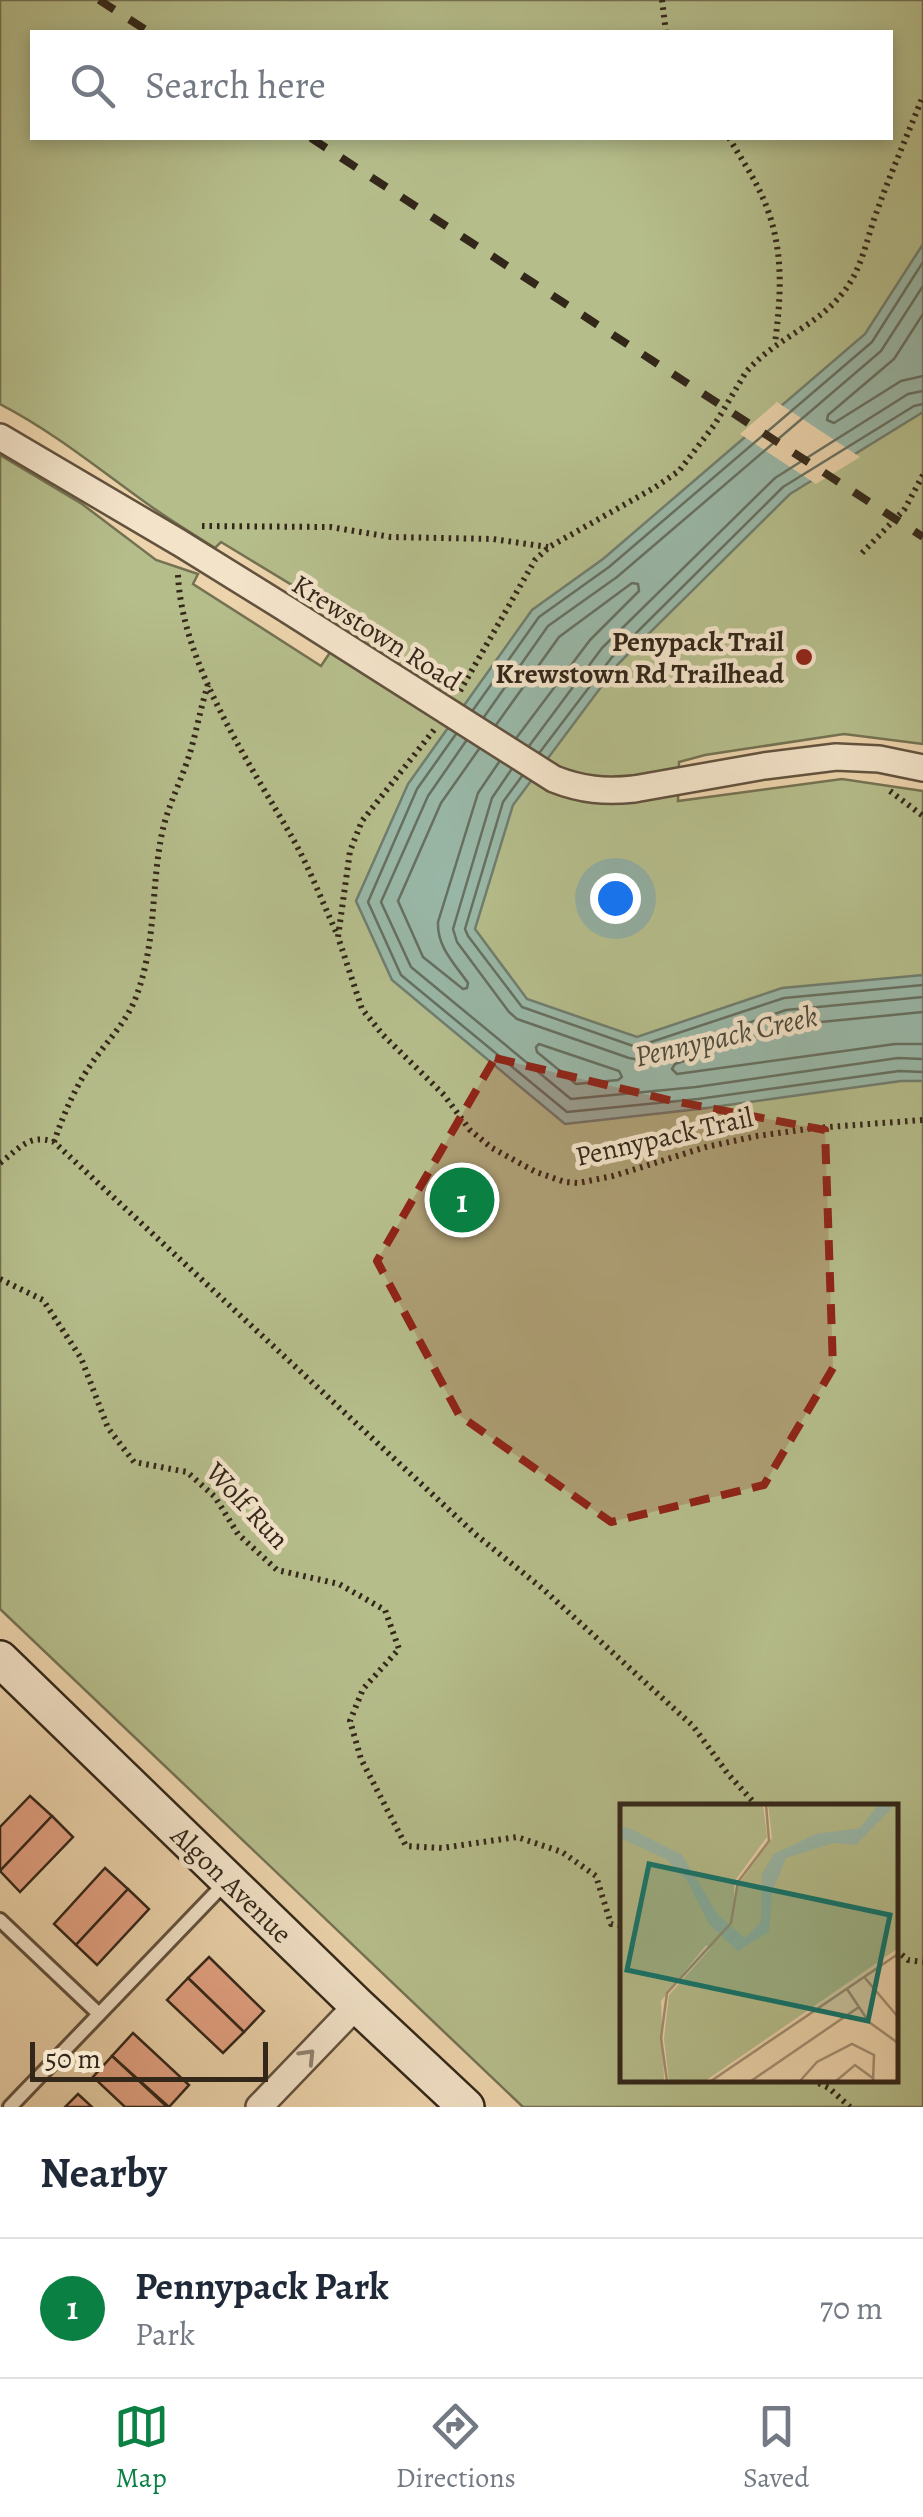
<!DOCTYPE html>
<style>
body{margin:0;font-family:Alegreya,serif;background:#f6f6f7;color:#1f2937}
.scale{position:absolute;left:30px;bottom:25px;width:238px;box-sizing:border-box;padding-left:10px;border:5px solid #33271a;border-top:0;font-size:28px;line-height:35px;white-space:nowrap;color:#33271a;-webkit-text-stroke:8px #f3e3c9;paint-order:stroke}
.you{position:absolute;left:615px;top:898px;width:35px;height:35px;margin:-25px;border:8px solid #fff;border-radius:50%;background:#1a73e8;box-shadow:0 0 0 15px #1a73e833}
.badge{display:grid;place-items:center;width:65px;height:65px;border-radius:50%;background:#0b8043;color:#fff;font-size:32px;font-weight:700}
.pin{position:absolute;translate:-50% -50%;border:5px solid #fff;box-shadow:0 2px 10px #0006}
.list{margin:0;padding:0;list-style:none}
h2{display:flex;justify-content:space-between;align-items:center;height:130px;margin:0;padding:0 40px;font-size:42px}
h2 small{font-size:32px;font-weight:400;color:#747a83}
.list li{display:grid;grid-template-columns:65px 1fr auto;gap:30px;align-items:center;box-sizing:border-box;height:140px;padding:0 40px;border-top:2px solid #e0e1e3}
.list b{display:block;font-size:38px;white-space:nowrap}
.list p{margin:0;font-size:32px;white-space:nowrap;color:#747a83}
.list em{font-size:32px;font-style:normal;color:#747a83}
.icon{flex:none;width:55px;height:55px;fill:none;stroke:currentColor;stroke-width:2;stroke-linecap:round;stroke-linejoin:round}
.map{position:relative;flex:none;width:923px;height:2107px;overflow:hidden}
.search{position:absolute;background:#fff;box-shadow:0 5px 15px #0003;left:30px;right:30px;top:30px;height:110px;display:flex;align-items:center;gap:25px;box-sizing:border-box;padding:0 35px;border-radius:0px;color:#747a83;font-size:38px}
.sheet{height:270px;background:#fff}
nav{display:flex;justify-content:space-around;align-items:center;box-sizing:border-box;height:140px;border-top:2px solid #e0e1e3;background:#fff;font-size:28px;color:#747a83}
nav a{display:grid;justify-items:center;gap:5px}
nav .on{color:#0b8043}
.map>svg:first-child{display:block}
.green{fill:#b5bd8b;stroke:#747252;stroke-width:2.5;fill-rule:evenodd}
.water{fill:#99b8a8;stroke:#707e6f;stroke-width:2.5}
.pier{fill:#edd4ac}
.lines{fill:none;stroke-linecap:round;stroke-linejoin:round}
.shore{stroke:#667061;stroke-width:2.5}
.building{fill:#e5a384;stroke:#33271a;stroke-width:2.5}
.lane-casing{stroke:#62523e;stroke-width:18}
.street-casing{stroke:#62523e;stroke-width:30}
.secondary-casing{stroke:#33271a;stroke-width:40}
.path{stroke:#33271a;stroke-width:6;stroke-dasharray:2.5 5;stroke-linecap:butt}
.lane{stroke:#f3e3c9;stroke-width:12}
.street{stroke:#f3e3c9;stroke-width:25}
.secondary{stroke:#f3e3c9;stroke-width:35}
.rail{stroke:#33271a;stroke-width:8;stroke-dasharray:18 18;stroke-linecap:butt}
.street-bridge-casing{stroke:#62523e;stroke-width:30;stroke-linecap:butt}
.street-bridge{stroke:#f3e3c9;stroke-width:25}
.oneway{stroke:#938572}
.marked{fill:#8f2418;fill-opacity:0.2;stroke:#8f2418;stroke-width:8;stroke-dasharray:20 12;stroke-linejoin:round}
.poi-dot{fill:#8f2418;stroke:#f3e3c9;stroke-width:4}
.labels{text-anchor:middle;stroke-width:9;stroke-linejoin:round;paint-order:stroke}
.street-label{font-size:28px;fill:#33271a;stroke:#f3e3c9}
.poi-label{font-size:28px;font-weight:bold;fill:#33271a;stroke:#f3e3c9;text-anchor:end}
.water-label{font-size:30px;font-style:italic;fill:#4c4b3e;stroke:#f3e3c9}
.inset-road{fill:none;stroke:#a38f72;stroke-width:2.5}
.view{fill:#0f766e;fill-opacity:0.15;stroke:#0f766e;stroke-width:5}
.inset-edge{fill:none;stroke:#33271a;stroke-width:5}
</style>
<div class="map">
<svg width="923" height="2107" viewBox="0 0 923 2107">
<rect width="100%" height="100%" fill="#edd4ac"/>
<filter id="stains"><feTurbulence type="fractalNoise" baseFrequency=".002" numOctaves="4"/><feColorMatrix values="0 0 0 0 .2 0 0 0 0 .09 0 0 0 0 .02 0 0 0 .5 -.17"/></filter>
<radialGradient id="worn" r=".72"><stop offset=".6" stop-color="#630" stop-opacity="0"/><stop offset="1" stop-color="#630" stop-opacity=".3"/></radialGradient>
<path class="green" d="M0,0H923V744L844,734L705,755L679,762L678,801L842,779L923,791V2107H523L0,1609V455L82,504L156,560L198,574L193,584L321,666L351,621L221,542L215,548C193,534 170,520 149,505C100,470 54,432 0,404ZM32,32H890V138H32ZM623,1807H896V2080H623Z"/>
<polygon class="water" points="923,244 923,412 790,494 619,663 513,805 475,929 527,999 637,1037 782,988 923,975 923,1081 901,1081 699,1109 565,1124 392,980 356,901 408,784 532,610 603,559 865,334"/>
<polygon class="pier" points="777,402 860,457 816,484 740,434"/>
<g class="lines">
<g class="shore">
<polyline points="923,314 894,359 828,415 827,420 834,423 901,381 923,376"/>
<polyline points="473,710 539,617 609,567 872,342 923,262"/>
<polyline points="484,717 548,626 617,577 881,351 923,286"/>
<polyline points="496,725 559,637 632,583 638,584 639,591 590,640 517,737"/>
<polyline points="456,734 417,789 368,902 401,975 567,1112 698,1099 899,1071 923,1072"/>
<polyline points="466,741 428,796 381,902 411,967 571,1099 696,1087 898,1058 923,1059"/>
<polyline points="529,746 602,648 775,478 908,394 923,391"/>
<path d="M479,749L441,803L398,901L423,957L463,989L467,988L468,983C454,963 437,947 438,922L478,793L499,762"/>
<polyline points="540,752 612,657 783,487 914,406 923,404"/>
<polyline points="511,770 492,798 453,929 457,942 509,1012 517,1019 629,1058 640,1060 786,1010 923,997"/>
<polyline points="522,776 503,802 465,929 468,936 522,1007 636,1047 784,998 923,985"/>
<polyline points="923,1012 790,1025 675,1064 672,1069 677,1074 895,1044 923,1044"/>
<polygon points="539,1044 619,1071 622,1077 618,1080 576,1084 537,1052 536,1047"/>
</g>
</g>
<g class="building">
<polygon points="30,1796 52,1816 0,1871 0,1827"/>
<polygon points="52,1816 73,1837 20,1892 0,1871"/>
<polygon points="105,1868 128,1889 76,1945 54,1924"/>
<polygon points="128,1889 149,1909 97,1965 76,1945"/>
<polygon points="209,1957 264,2011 244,2032 188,1978"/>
<polygon points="188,1978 244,2032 223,2053 167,2000"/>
<polygon points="133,2033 189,2085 169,2107 112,2056"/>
<polygon points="112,2056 167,2107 125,2107 93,2077"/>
<polygon points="78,2094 92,2107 65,2107"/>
</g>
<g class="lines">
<g class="lane-casing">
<g id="lane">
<polyline points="0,1920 99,2014"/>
<polyline points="10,2107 226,1882"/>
</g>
</g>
<g class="street-casing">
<g id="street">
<polyline points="0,437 180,543 288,610"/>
<polyline points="634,789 764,766 836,757 879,759 923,768"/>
<polyline points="259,2107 357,2005"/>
</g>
</g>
<g class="secondary-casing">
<polyline id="secondary" points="0,1659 357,2005 466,2107"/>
</g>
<g class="path">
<polyline points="662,0 666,32"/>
<path d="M729,138C742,160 758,183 767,208C784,253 781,297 775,343"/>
<polyline points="202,526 330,527 391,537 493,539 548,547"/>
<polyline points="862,553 904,510 923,475"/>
<path d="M178,575C182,664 249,762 293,839C310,869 323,904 338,936"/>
<path d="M460,691L535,560L549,547L654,488L679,471L715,424L746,372C775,339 815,327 841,295C862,271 866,240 877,211C891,172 908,134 923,96"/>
<polyline points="434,730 362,821 350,851 338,937 362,1009 383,1035 444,1095 470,1130 492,1148 536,1172 565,1182 578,1183 613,1176 706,1147 757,1136 815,1128 923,1120"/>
<polyline points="890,791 923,816"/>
<path d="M54,1142C64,1113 76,1085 94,1060C109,1039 127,1021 136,997C156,945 151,892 161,838C166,810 179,786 188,759C196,735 200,709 208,685"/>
<path d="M0,1163C19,1149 29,1133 54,1142L475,1534L543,1589L693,1726L728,1774L758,1807"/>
<polyline points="0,1279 43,1300 81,1358 108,1428 134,1462 187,1472 215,1497 238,1534 277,1570 339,1584 385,1610 399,1649 363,1689 350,1721 361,1759 406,1846 442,1848 517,1837 562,1852 596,1876 611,1924 623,1926"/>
<polyline points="896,1950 908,1960 923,1962"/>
<polyline points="812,2080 829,2088 850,2107"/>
</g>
<use href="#lane" class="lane"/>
<use href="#street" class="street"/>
<use href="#secondary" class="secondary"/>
<g class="rail">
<polyline points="99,0 149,32"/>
<polyline points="311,138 923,537"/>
</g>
<g class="street-bridge-casing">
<path id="street-bridge" d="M288,610L554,779C582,790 605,792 634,789"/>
</g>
<use href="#street-bridge" class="street-bridge"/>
</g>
<defs><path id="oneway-chevron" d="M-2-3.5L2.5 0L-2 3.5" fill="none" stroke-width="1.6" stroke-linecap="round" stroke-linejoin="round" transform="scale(2.5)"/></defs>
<use class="oneway" href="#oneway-chevron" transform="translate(308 2056) rotate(-46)"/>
<path class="marked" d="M495,1058L673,1101L825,1130L833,1368L764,1485L611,1522L459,1415L377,1261Z"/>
<circle class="poi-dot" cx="804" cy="657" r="10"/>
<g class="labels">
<g class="street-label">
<text transform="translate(377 632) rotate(32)" y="10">Krewstown Road</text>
<text transform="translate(664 1136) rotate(-13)" y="10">Pennypack Trail</text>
<text transform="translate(248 1505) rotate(47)" y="10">Wolf Run</text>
<text transform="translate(232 1884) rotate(44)" y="10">Algon Avenue</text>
</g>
<g class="poi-label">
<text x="784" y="651">Penypack Trail<tspan x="784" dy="32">Krewstown Rd Trailhead</tspan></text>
</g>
<g class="water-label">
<text transform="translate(726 1036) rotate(-13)" y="10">Pennypack Creek</text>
</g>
</g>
<g transform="translate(620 1804)">
<rect width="278" height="278" fill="#edd4ac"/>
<path d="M0,0H143L147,33L114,78V107L119,80L152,34L148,0H277V145L85,277H49L44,235L49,191L90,145L86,141L41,197L44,277H0Z" fill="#b5bd8b"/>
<path d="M259,0H276L236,41L214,39L166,54L152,89L149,128L118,147L89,120L66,75L46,55L0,34V23L9,24L62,51L98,111L125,134L141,118L142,69L154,50L196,30L240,24Z" fill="#99b8a8"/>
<path class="inset-road" d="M245,174L278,213M227,185L249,218L278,239M47,277L41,234L47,189L111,119L118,78L149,37L146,0M91,277L278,150M131,277L239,203M180,277L197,258L232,240L254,251L253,277M216,277L235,261L254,275"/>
<path class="view" d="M29,60L270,111L248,217L7,166Z"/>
<rect width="278" height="278" class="inset-edge"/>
</g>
<rect width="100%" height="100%" filter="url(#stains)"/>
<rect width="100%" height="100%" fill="url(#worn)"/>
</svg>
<div class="scale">50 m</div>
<div class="you"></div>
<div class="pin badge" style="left:462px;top:1200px">1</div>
<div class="search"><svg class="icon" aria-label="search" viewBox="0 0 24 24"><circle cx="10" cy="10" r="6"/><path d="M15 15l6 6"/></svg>Search here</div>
</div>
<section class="sheet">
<h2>Nearby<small></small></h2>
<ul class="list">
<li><span class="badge">1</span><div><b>Pennypack Park</b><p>Park</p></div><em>70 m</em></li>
</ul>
</section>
<nav>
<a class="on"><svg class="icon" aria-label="map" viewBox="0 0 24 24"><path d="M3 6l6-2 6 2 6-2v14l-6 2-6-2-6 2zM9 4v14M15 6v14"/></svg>Map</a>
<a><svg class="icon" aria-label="directions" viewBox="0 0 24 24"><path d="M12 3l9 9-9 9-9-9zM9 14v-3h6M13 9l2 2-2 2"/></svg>Directions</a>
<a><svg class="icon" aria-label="saved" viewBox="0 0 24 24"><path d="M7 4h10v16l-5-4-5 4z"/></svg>Saved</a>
</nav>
